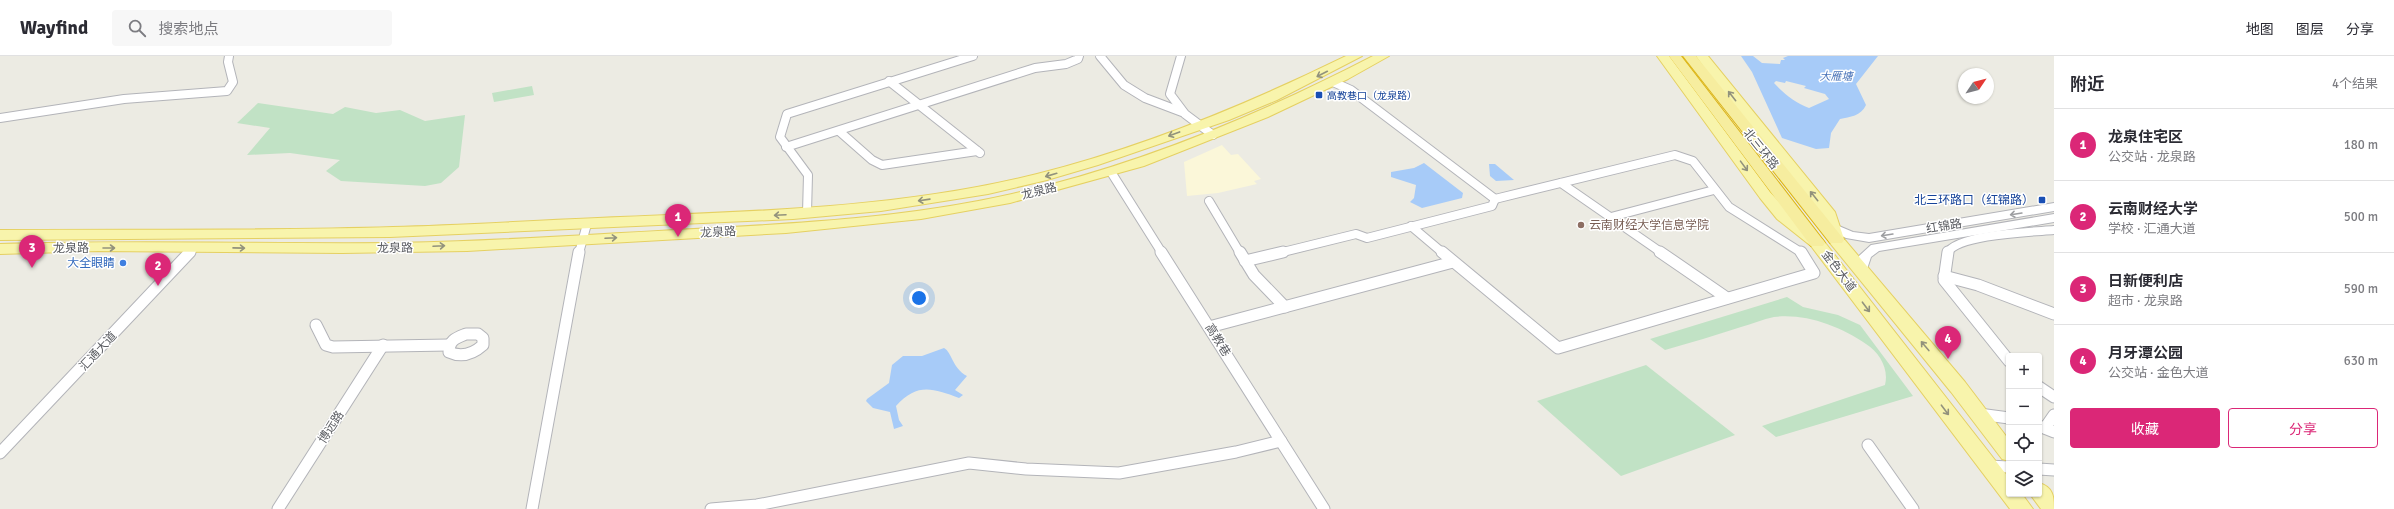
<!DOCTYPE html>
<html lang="zh">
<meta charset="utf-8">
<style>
body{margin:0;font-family:Signika,"Noto Sans SC",sans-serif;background:#f7f7f7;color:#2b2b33}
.controls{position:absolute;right:12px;bottom:12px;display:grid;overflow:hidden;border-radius:4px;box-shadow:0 1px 3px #0004}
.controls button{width:36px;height:36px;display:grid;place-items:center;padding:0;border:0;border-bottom:1px solid #e1e1e2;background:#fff;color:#2b2b33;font:20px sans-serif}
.compass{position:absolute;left:1958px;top:12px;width:36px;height:36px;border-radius:50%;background:#fff;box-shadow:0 1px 3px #0004;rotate:55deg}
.you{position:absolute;left:919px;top:242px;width:14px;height:14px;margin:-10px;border:3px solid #fff;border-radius:50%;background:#1a73e8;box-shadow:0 0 0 6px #1a73e833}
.badge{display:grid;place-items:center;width:26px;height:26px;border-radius:50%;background:#db2777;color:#fff;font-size:13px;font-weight:700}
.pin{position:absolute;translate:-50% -33px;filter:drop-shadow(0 1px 2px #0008)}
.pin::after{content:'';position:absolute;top:21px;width:14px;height:12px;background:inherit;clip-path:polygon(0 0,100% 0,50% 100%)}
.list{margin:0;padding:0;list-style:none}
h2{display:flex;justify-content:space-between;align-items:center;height:52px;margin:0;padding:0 16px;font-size:17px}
h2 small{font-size:13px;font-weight:400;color:#7c7c81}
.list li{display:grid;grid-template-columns:26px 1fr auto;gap:12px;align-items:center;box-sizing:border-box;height:72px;padding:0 16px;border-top:1px solid #e1e1e2}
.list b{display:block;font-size:15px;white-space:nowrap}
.list p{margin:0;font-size:13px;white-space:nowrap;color:#7c7c81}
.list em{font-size:13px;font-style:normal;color:#7c7c81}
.actions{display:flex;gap:8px;padding:12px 16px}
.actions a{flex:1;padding:9px 0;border:1px solid #db2777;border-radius:4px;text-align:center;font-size:14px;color:#db2777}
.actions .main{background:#db2777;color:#fff}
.icon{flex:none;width:22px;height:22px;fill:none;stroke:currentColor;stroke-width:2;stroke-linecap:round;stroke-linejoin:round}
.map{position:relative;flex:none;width:2054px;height:453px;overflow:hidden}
header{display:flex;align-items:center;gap:24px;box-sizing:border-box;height:56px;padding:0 20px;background:#fff;border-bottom:1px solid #e1e1e2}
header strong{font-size:19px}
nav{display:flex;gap:22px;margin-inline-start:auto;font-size:14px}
.search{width:280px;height:36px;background:#f7f7f7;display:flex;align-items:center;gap:10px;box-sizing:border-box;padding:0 14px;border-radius:4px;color:#7c7c81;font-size:15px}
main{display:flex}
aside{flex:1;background:#fff}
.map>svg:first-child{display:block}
.commercial{fill:#fbf7d9}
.green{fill:#c1e2c5}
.water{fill:#a7cbf8;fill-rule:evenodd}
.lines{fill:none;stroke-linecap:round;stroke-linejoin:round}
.minor-far1-casing{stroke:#b3b4b9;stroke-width:10}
.minor-casing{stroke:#b3b4b9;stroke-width:13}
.tertiary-casing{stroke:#b3b4b9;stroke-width:2}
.primary-casing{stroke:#e5d062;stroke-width:2}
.trunk-casing{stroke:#dcb412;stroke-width:2}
.minor-far1{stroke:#fff;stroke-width:8}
.minor{stroke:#fff;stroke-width:11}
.tertiary{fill:#fff;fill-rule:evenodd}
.primary{fill:#f8f4ac;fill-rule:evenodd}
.trunk{fill:#f6ed9f;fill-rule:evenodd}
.oneway{stroke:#92927c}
.oneway2{stroke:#9d9ea1}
.transit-dot{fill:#1a4fb4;stroke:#fff;stroke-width:1.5}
.education-dot{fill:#8d6e63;stroke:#fff;stroke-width:1.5}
.shop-dot{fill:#3f7fe0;stroke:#fff;stroke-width:1.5}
.labels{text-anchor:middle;stroke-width:3;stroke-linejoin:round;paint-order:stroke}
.far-transit-label{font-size:10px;fill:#164399;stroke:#fff;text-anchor:start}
.far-water-label{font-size:11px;font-style:italic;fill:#4c75b9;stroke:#fff}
.street-label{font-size:12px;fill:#5b5d62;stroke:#fff}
.transit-label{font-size:12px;fill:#164399;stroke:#fff;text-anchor:end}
.education-label{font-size:12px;fill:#785e54;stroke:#fff;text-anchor:start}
.shop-label{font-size:12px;fill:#366cbe;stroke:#fff;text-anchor:end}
</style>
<header>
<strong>Wayfind</strong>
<div class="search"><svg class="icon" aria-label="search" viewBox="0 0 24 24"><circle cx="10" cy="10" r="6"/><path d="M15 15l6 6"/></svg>搜索地点</div>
<nav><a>地图</a><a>图层</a><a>分享</a></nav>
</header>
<main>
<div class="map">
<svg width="2054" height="453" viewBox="0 0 2054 453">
<rect width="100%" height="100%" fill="#ecebe3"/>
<polygon class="commercial" points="1222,89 1231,99 1238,98 1261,123 1254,125 1257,128 1218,137 1187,140 1184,106"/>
<g class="green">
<polygon points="532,30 534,39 494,46 492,37"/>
<polygon points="258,47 333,58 345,51 376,57 400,54 425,65 465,59 459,111 441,127 425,130 341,125 326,115 340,104 290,97 247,99 270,72 237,67"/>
<path d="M1787,241L1803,251L1838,259L1860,269L1913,340L1776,381L1762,370L1885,329C1889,313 1880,297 1866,288C1840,270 1805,257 1774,261C1763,263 1752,268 1741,271C1716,279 1690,287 1665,294L1650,283Z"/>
<polygon points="1646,309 1735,379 1621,420 1537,345"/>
</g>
<g class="water">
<path d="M1741,0H1753L1762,7L1780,8L1781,4H1785L1783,2L1788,0H1878L1856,28L1866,49C1861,60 1850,61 1840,63L1831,77L1829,92L1816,93L1782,82L1752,16ZM1776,25L1785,27L1786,25L1806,30L1804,32L1825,38L1829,43L1809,52C1796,47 1784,38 1774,27Z"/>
<polygon points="1424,107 1463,137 1462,142 1422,152 1410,146 1414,142 1416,129 1391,121 1391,116 1414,112"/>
<polygon points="1489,108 1495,108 1514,124 1496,125 1490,120"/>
<path d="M944,292C952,296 952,312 967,320L955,334L963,339L959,342C932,332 917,327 896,350L899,364L903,370L894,373L890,356L873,352L866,345L867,343L889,327L892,309L903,300H922Z"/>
</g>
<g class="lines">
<g class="minor-far1-casing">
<g id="minor-far1">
<polyline points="1100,0 1124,29 1145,42 1182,56"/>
<polyline points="1181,0 1170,38 1185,58 1213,79"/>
<polyline points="889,25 980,97"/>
<polyline points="1333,26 1351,34 1495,143"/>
<polyline points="0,62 124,43 227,35 233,26 228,6 229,0"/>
<polyline points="839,75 872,104 882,109 977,95"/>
<polyline points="786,91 1035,12 1066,8 1078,3 1079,0"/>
<polyline points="1111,116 1162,197"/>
<polyline points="1561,127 1662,197"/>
<polyline points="1495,143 1675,99 1693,105 1729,151 1802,197"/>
<polyline points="1209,145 1240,197"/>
<polyline points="807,157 808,119 780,81 787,58 973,0"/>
<polyline points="1611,161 1714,134"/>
<polyline points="1411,170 1443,197"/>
<polyline points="189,197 194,192"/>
<polyline points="579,197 587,168"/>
<polyline points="1279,197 1356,178 1367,182 1492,150 1495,143"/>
<path d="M1947,197C1958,178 2032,176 2054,174"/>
</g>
</g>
<g class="minor-casing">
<g id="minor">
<polyline points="1161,196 1324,453"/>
<polyline points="1240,196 1254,219 1285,251"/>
<polyline points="1442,196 1558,292 1814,217 1801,196"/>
<polyline points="1660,196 1727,242"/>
<polyline points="1948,196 1944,224 2009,305"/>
<polyline points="1245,205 1283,196"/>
<polyline points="1944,220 1978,229 2054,258"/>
<polyline points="316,269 326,289 333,291 449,289"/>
<polyline points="1209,271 1453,206"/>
<path d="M466,278H478L483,282V289C473,298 462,302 449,296C449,284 456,282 466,278Z"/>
<polyline points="2039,331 2054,341"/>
<polyline points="1979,358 2009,362"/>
<polyline points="2039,370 2054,376"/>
<polyline points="2045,372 2054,359"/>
<polyline points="1868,389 1913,453"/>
<polyline points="0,397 190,196"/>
<polyline points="1988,410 2009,411"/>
<polyline points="2039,413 2054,414"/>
<polyline points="278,453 383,289"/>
<polyline points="532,453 579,196"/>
<polyline points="711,453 757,449 969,407 1026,413 1119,417 1236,396 1281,385"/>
</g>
</g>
<g class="tertiary-casing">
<g id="tertiary">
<polygon points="2054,147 2054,155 1869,186 1846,182 1821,169 1827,165 1853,176 1869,178"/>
<polygon points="2054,158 2054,166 1879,195 1871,201 1866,216 1856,216 1855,213 1859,200 1871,189"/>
</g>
</g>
<g class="primary-casing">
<g id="primary">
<path d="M1346,0H1362L1277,44L1229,64L1098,109L1047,124L988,138L881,155L793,163L390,181L0,184V174C131,173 262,175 393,171C469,169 544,164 620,161C760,155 901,152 1037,118C1144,91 1248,48 1346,0Z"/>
<path d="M1373,0H1389L1348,23L1268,61L1144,110L1010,147L921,163L786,177L467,195L342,197L98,195L0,198V188C129,184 258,188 388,187C484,186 580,179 676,174C788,168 902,163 1012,138C1139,109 1259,59 1373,0Z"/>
<polygon points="1657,0 1669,0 1770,136 1789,157 1823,184 2009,422 2009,438 2022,438 2033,453 2010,453 1811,190 1777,163 1760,142"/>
<polygon points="1696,0 1708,0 1835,156 1844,183 1965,326 2009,384 2009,405 2002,403 1951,336 1830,187 1821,160 1726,42"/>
<path d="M2039,427C2053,431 2054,440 2054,453H2041L2030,438H2039Z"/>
</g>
</g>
<g class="trunk-casing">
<g id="trunk">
<polygon points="1669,0 1681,0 1823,184 1825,187 1823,190 1811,190"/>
<polygon points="1683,0 1696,0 1842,181 1844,184 1842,187 1830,187"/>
</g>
</g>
<use href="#minor-far1" class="minor-far1"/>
<use href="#minor" class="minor"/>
<use href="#tertiary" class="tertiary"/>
<use href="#primary" class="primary"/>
<use href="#trunk" class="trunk"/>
</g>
<defs><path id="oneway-shaft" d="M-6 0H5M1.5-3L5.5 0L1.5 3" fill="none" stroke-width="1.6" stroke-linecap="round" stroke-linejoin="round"/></defs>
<g class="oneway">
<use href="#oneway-shaft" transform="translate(1322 18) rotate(153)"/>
<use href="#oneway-shaft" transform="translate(1732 40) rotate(-128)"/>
<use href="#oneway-shaft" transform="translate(1174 78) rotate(160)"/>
<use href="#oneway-shaft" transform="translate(1744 110) rotate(54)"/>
<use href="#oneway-shaft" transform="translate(1051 119) rotate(164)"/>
<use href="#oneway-shaft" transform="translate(1814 140) rotate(-129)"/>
<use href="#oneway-shaft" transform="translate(924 144) rotate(172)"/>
<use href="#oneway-shaft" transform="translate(780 159) rotate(177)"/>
<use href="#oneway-shaft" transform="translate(611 182) rotate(-3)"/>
<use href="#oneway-shaft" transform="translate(439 190) rotate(-3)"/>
<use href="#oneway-shaft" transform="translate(109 192)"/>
<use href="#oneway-shaft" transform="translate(239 192) rotate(1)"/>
<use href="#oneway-shaft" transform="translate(1866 251) rotate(53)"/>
<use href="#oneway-shaft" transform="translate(1925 290) rotate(-130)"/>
<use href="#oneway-shaft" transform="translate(1945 354) rotate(53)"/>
</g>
<g class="oneway2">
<use href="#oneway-shaft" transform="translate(2016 158) rotate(171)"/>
<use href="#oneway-shaft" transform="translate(1887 179) rotate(171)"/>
</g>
<g class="transit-dot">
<rect x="1315" y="35" width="8" height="8" rx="2"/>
<rect x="2038" y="140" width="8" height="8" rx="2"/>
</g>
<circle class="education-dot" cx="1581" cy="169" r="4"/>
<circle class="shop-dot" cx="123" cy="207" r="4"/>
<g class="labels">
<g class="far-transit-label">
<text x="1327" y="43">高教巷口（龙泉路）</text>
</g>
<g class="far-water-label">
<text x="1836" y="24">大雁塘</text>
</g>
<g class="street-label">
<text transform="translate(1761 93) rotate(51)" y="4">北三环路</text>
<text transform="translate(1039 135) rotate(-14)" y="4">龙泉路</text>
<text transform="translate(1944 170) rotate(-9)" y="4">红锦路</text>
<text transform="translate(718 176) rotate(-3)" y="4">龙泉路</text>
<text x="71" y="196">龙泉路</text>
<text transform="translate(395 192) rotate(-1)" y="4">龙泉路</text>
<text transform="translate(1839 215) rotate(53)" y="4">金色大道</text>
<text transform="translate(1218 284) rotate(58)" y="4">高教巷</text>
<text transform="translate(98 295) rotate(-47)" y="4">汇通大道</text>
<text transform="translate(331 371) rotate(-57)" y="4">博远路</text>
</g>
<g class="transit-label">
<text x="2034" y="148">北三环路口（红锦路）</text>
</g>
<g class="education-label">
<text x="1589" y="173">云南财经大学信息学院</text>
</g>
<g class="shop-label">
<text x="115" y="211">大全眼睛</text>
</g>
</g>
</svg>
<div class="controls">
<button>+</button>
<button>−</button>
<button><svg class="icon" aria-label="locate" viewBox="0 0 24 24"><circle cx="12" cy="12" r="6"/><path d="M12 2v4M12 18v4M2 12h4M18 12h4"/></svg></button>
<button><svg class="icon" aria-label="layers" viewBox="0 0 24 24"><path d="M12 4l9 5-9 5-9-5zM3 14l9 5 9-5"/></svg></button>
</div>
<svg class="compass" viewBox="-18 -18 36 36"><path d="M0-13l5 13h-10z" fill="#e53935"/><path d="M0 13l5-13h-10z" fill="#7c7c81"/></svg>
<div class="you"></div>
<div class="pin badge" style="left:678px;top:181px">1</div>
<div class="pin badge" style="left:158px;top:230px">2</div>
<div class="pin badge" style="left:32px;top:212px">3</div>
<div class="pin badge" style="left:1948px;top:303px">4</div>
</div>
<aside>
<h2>附近<small>4个结果</small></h2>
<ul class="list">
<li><span class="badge">1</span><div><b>龙泉住宅区</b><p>公交站 · 龙泉路</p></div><em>180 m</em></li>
<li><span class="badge">2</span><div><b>云南财经大学</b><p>学校 · 汇通大道</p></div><em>500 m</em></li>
<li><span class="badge">3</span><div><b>日新便利店</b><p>超市 · 龙泉路</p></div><em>590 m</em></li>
<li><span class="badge">4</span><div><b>月牙潭公园</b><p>公交站 · 金色大道</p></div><em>630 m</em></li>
</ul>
<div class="actions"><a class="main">收藏</a><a>分享</a></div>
</aside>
</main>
